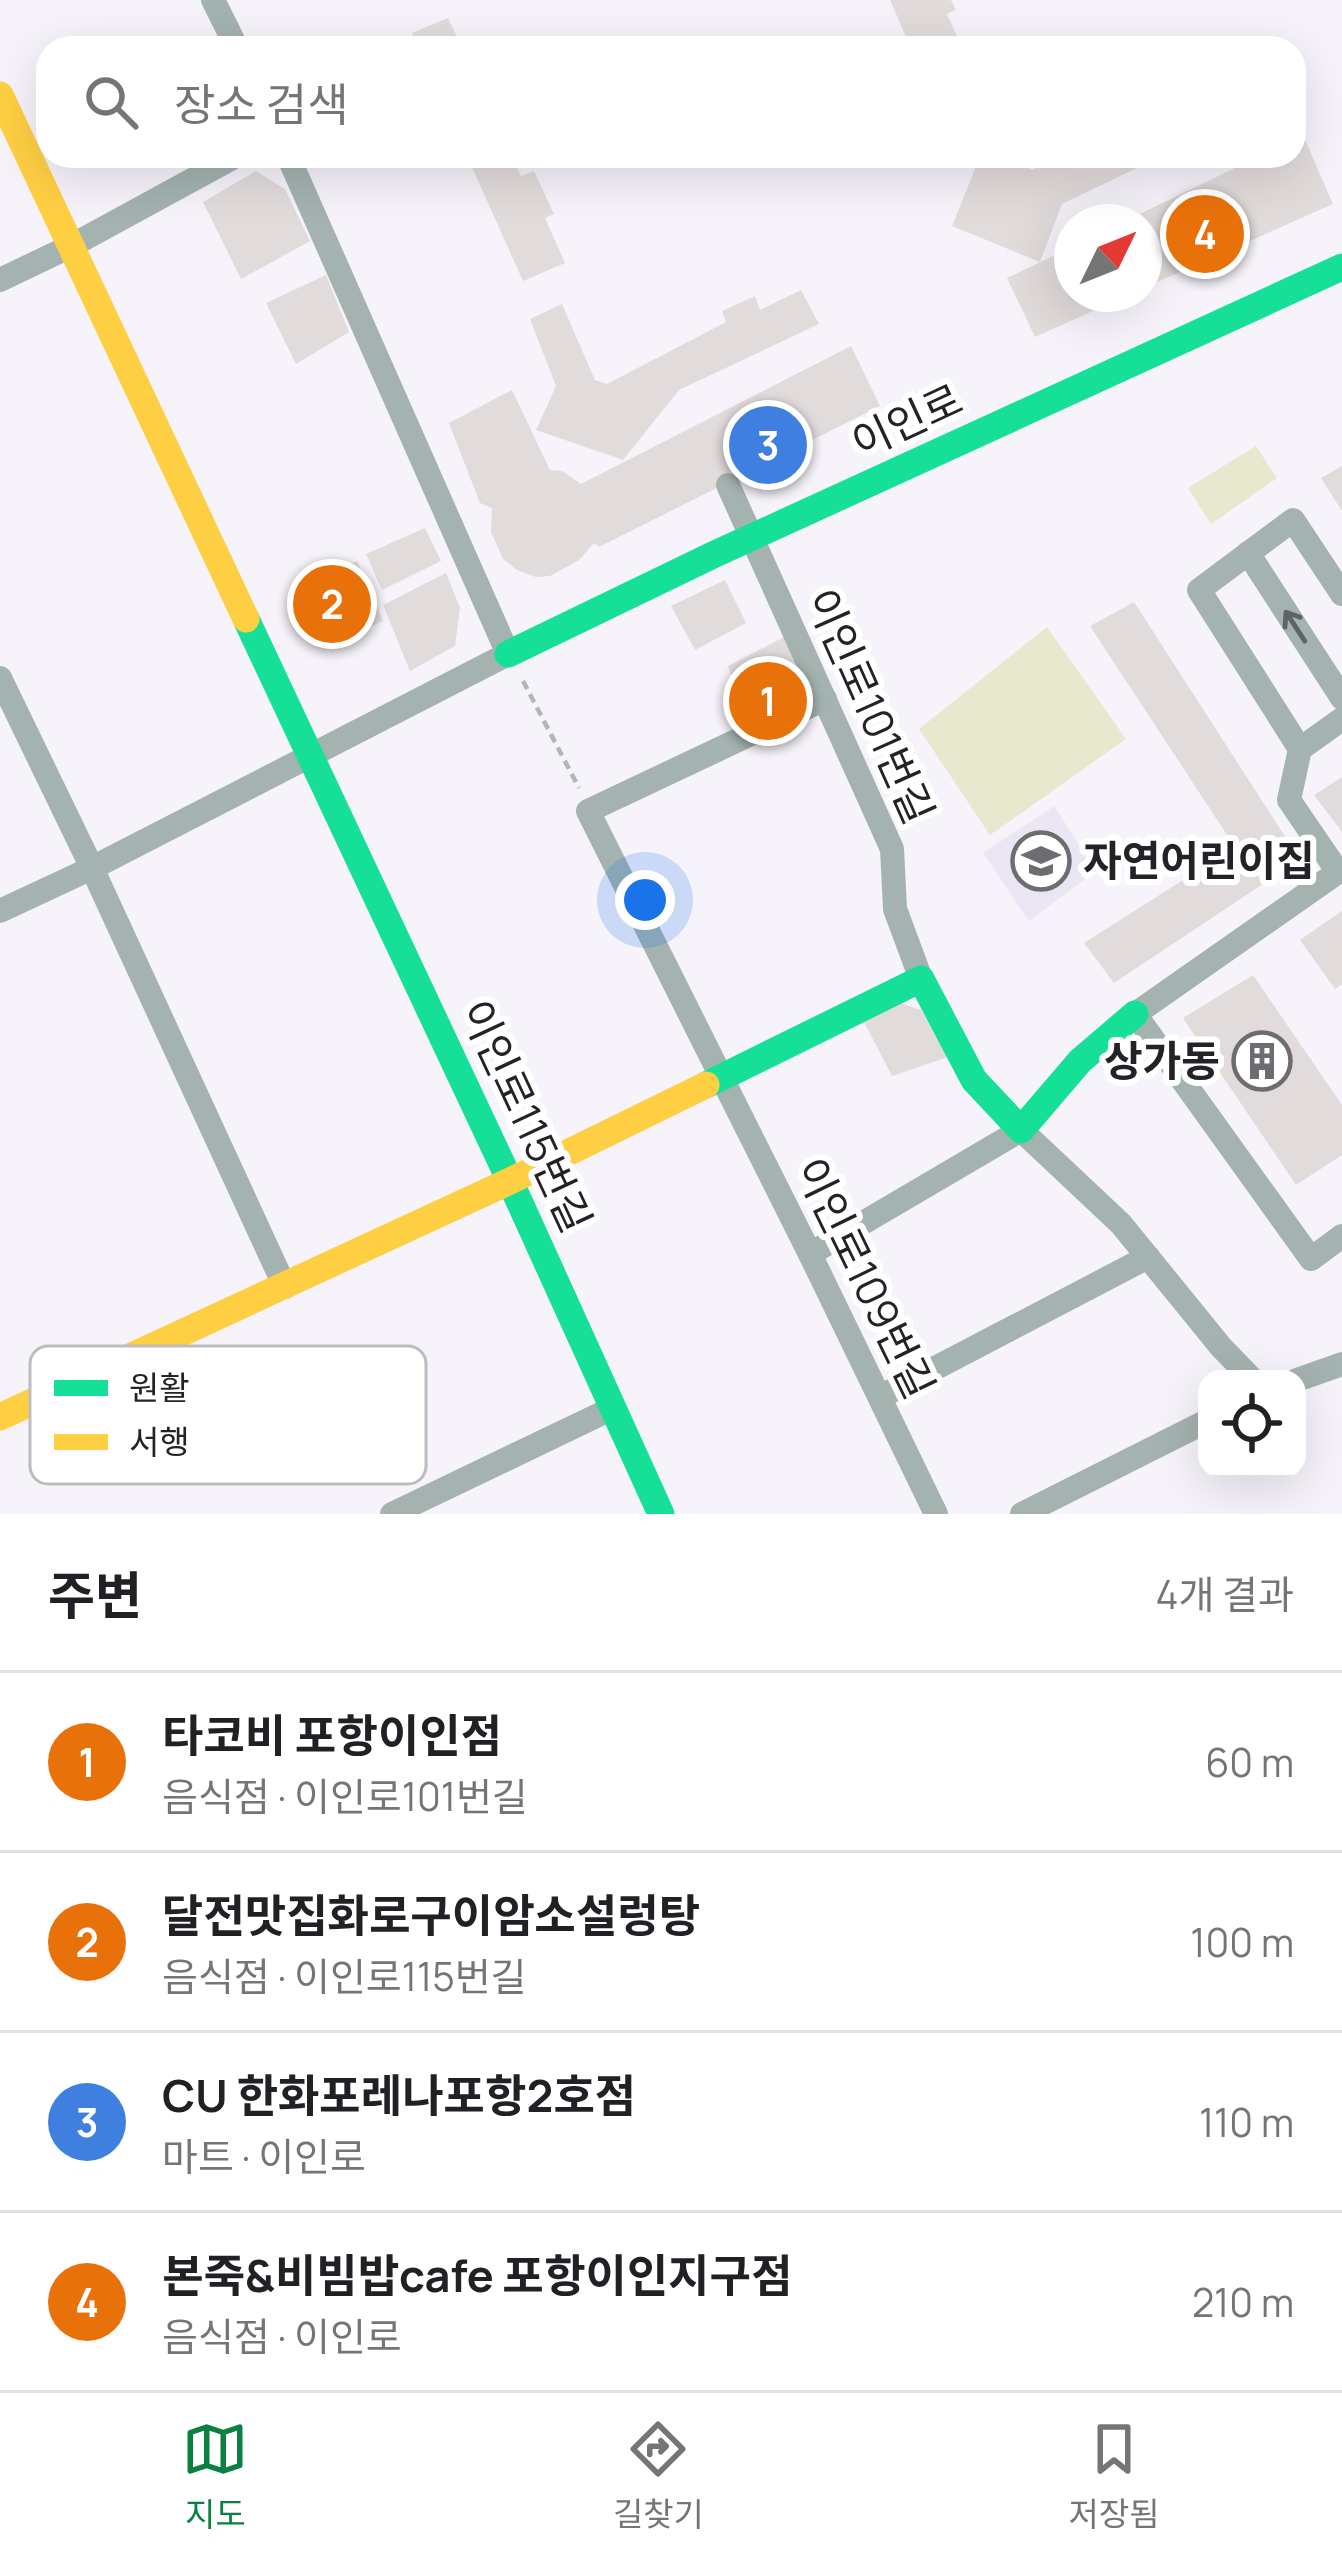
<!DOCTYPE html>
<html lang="ko">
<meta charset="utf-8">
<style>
body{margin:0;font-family:Manrope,"Noto Sans KR",sans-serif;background:#f2f2f2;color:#202124}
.controls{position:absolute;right:36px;bottom:36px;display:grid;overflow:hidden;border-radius:24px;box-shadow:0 12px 48px #0002}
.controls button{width:108px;height:108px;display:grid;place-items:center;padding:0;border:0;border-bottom:3px solid #e0e0e0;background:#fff;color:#202124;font:60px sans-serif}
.compass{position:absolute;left:1054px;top:204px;width:108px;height:108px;border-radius:50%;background:#fff;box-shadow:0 12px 48px #0002;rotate:47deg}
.you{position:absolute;left:645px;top:900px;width:42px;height:42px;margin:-30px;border:9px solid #fff;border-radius:50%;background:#1a73e8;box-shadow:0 0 0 18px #1a73e833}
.badge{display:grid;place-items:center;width:78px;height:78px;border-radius:50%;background:#0b8043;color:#fff;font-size:39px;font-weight:700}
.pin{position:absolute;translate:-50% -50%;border:6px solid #fff;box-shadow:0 3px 12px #0006}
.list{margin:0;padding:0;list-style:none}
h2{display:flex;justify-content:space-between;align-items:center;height:156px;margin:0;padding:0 48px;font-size:51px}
h2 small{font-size:39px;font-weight:400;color:#757577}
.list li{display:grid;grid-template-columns:78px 1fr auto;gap:36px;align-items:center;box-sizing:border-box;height:180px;padding:0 48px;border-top:3px solid #e0e0e0}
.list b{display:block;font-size:45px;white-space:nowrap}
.list p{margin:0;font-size:39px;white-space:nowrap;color:#757577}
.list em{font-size:39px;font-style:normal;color:#757577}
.icon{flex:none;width:66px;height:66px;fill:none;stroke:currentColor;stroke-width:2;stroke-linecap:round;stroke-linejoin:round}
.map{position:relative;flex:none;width:1342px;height:1514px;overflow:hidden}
.search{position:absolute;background:#fff;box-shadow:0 12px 48px #0002;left:36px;right:36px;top:36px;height:132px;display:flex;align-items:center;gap:30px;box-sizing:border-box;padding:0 42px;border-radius:36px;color:#757577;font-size:45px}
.sheet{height:876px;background:#fff}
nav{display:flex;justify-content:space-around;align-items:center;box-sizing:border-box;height:168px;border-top:3px solid #e0e0e0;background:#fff;font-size:33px;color:#757577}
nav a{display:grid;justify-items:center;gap:6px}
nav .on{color:#0b8043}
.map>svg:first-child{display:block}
.built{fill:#ebe6f4}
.green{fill:#e8e8cf}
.building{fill:#e2dbdc}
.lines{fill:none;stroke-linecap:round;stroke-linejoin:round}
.path{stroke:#b0b7b8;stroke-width:4.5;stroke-dasharray:9 6;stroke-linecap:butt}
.street{stroke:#a4b3b0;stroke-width:24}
.fast{stroke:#16e098;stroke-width:27}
.slow{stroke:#ffcf43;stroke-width:27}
.oneway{stroke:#5e6365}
.labels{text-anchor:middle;stroke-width:12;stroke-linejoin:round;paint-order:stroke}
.street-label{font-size:42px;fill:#242227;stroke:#fff}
.poi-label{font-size:42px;font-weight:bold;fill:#242227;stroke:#fff;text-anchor:start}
.key{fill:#fff;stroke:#bdbdbe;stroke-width:3}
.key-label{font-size:33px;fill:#242227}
</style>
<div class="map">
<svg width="1342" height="1514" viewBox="0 0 1342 1514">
<rect width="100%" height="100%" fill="#f6f3fa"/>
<polygon class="built" points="1054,806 1096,871 1029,921 983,853"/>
<g class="green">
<polygon points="1256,446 1277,478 1211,524 1188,488"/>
<polygon points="1047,627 1126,739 990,835 919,729"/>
</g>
<g class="building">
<polygon points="890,0 951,0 956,10 947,14 962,48 911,48"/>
<polygon points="448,18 462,48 418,48 412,33"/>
<polygon points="1303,135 1333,204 1144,288 1144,222 1123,222 1260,156 1294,156 1294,139"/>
<polygon points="467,156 512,156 521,176 534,171 554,214 545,218 565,263 523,281"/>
<polygon points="969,156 1013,156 1016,162 1032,170 1061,156 1162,156 1062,204 1040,262 952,226 975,169"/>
<polygon points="256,171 285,189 310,241 241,279 203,202"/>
<polygon points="1072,247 1072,294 1131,294 1035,337 1007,278"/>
<polygon points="326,275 349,332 296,364 266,303"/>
<polygon points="801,290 819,324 679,390 623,460 536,430 556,386 530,319 562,304 595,380 607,384 726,322 722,311 755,296 760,310"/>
<polygon points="851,346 880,406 599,547 594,543 579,560 550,576 536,577 517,570 503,559 491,532 492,508 480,503 449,423 512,390 550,470 562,471 581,484"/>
<polygon points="1342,466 1342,511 1321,478"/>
<polygon points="425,528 441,561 382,590 366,554"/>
<polygon points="357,561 383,621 319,649 293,589"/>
<polygon points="446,573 460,608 455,646 410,671 383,605"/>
<polygon points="725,580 746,623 695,650 671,606"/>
<polygon points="1134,602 1286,838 1248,862 1263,884 1114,983 1084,943 1235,847 1090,626"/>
<polygon points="784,637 810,696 749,727 728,666"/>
<polygon points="1342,777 1342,832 1314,795"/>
<polygon points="1342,911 1342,984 1335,989 1300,940"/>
<polygon points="1253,975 1342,1105 1342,1155 1296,1185 1183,1018"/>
<polygon points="900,1003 921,1010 948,1057 892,1076 864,1022"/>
</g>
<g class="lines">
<polyline class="path" points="523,681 579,788"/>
<g class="street">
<polyline points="213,0 237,48"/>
<polyline points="0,280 71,246 236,156"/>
<polyline points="728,485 892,849 895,909 921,979"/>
<polyline points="1248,553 1342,698"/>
<polyline points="0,678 92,868 285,1287"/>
<polyline points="825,699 588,811 810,1254 936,1514"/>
<polyline points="1342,719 1300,749 1289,800 1338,872 1135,1014 1311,1259 1342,1236"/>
<polyline points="1300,749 1199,590 1293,520 1342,594"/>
<polyline points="0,911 92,868 508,654 288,156"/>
<polyline points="810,1254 1021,1130 1121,1224 1221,1347 1252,1379"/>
<polyline points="1297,1380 1342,1364"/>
<polyline points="880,1397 1148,1257"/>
<polyline points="392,1514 613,1408"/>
<polyline points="1022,1514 1207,1421"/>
</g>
<g class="fast">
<polyline points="246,619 510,1181 661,1514"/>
<polyline points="508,654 715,554 1342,267"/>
<polyline points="706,1085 921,979 974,1080 1021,1130 1080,1061 1135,1014"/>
</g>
<g class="slow">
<polyline points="0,95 246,619"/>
<polyline points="0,1417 510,1181 706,1085"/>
</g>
</g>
<defs><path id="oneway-shaft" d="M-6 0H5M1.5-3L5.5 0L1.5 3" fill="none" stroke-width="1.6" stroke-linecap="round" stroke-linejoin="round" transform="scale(3)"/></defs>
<use class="oneway" href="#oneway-shaft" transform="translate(1295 626) rotate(-123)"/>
<defs>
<g id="school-ring" transform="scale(3)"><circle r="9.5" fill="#fff" stroke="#6e6b71" stroke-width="1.5"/><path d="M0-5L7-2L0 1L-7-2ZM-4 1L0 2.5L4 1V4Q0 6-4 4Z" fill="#6e6b71"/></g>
<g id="building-ring" transform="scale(3)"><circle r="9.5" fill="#fff" stroke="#6e6b71" stroke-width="1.5"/><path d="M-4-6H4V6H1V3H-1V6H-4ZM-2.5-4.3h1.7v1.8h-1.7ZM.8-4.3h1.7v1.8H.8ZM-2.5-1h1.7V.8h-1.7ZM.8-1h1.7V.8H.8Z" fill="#6e6b71"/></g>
</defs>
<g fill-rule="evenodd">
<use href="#school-ring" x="1041" y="861"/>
<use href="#building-ring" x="1262" y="1061"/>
</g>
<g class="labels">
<g class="street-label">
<text transform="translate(907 421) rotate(-25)" y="15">이인로</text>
<text transform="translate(870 706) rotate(66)" y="15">이인로101번길</text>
<text transform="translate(526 1116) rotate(65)" y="15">이인로115번길</text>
<text transform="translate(865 1278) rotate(64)" y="15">이인로109번길</text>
</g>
<g class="poi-label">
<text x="1083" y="876">자연어린이집</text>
<text x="1220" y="1076" text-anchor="end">상가동</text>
</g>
</g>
<rect x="30" y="1346" width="396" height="138" rx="18" class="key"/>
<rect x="54" y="1380" width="54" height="16" fill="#16e098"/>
<rect x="54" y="1434" width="54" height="16" fill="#ffcf43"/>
<g class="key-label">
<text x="129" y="1400">원활</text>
<text x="129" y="1454">서행</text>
</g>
</svg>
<div class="controls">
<button><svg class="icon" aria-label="locate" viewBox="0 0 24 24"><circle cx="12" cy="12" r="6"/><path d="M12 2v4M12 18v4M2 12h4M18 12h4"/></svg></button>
</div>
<svg class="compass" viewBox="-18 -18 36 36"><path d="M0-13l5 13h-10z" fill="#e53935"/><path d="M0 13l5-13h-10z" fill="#757577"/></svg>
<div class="you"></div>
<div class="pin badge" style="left:768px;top:701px;background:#e8710a">1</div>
<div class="pin badge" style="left:332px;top:604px;background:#e8710a">2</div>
<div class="pin badge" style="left:768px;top:445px;background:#3f7fe0">3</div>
<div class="pin badge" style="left:1205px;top:234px;background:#e8710a">4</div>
<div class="search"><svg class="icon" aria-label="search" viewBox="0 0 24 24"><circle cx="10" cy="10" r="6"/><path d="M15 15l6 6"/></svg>장소 검색</div>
</div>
<section class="sheet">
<h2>주변<small>4개 결과</small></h2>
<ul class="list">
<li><span class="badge" style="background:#e8710a">1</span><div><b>타코비 포항이인점</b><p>음식점 · 이인로101번길</p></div><em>60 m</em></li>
<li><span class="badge" style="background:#e8710a">2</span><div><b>달전맛집화로구이암소설렁탕</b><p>음식점 · 이인로115번길</p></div><em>100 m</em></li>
<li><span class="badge" style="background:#3f7fe0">3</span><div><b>CU 한화포레나포항2호점</b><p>마트 · 이인로</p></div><em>110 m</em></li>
<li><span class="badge" style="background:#e8710a">4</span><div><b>본죽&amp;비빔밥cafe 포항이인지구점</b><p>음식점 · 이인로</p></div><em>210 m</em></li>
</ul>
</section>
<nav>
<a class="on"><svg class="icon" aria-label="map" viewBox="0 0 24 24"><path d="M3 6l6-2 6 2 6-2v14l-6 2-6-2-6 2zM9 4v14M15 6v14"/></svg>지도</a>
<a><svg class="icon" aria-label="directions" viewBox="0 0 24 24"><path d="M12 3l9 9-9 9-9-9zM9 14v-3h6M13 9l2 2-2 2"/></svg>길찾기</a>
<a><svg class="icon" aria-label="saved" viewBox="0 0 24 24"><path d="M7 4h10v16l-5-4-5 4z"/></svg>저장됨</a>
</nav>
